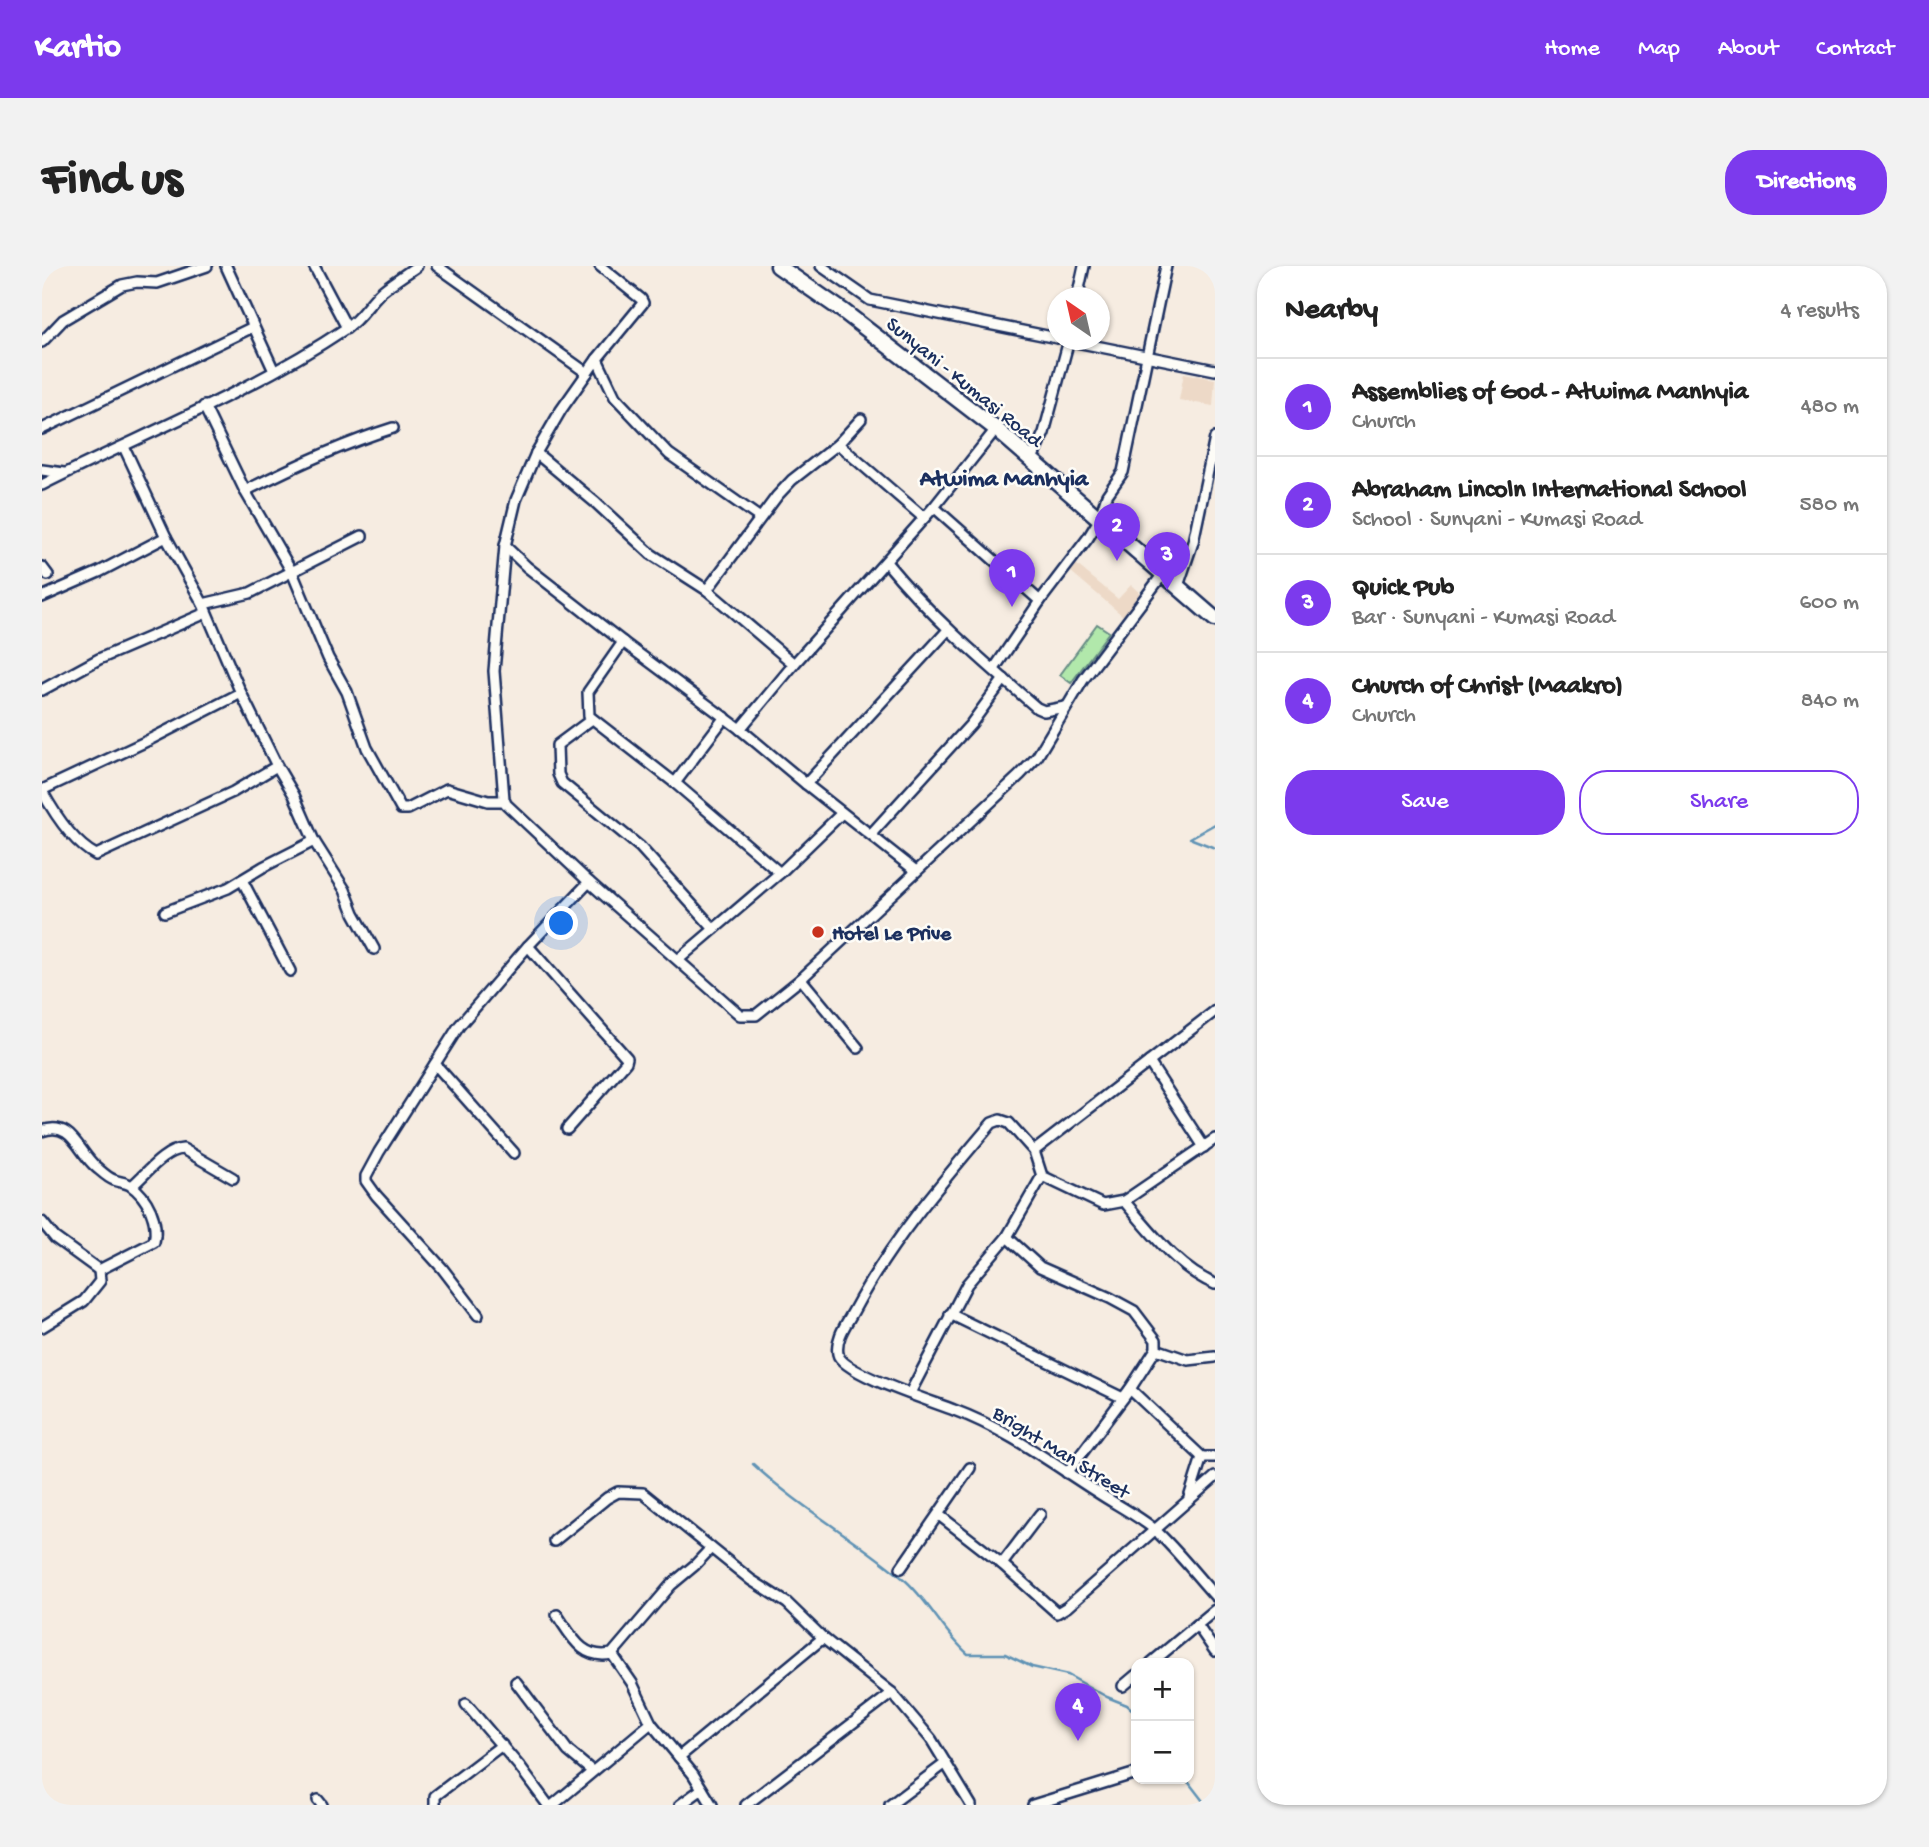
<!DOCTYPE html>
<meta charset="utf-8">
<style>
body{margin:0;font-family:"Gochi Hand",sans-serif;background:#f2f2f2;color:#222}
.controls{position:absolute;right:21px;bottom:21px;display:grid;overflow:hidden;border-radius:14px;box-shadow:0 2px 5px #0004}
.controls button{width:63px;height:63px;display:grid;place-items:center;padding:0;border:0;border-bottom:2px solid #e0e0e0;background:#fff;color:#222;font:35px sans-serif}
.compass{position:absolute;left:1005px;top:21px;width:63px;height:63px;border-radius:50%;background:#fff;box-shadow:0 2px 5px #0004;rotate:326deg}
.you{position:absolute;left:520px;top:658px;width:24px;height:24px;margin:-18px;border:5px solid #fff;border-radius:50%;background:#1a73e8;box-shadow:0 0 0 10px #1a73e833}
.badge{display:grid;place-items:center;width:46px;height:46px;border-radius:50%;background:#7c3aed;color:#fff;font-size:23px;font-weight:700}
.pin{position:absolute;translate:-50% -58px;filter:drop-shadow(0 2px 4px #0008)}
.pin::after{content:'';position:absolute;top:37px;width:24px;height:21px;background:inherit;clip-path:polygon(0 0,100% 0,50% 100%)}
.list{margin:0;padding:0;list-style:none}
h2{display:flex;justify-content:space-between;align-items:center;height:91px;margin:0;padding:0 28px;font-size:30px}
h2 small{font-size:23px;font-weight:400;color:#767676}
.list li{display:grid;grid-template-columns:46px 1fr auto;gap:21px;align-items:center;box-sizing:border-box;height:98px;padding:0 28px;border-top:2px solid #e0e0e0}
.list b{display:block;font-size:26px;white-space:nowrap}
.list p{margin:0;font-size:23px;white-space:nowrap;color:#767676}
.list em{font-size:23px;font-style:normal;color:#767676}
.actions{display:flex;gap:14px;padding:21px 28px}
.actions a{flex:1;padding:16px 0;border:2px solid #7c3aed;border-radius:28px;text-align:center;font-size:24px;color:#7c3aed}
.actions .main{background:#7c3aed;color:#fff}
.map{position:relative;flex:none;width:1173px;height:1539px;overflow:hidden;border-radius:28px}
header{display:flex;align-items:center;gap:42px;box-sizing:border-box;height:98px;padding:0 35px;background:#7c3aed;color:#fff}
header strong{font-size:33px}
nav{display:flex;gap:38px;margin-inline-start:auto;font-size:24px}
.intro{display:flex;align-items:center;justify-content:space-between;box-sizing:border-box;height:168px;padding:0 42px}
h1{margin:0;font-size:49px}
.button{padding:18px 32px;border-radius:28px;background:#7c3aed;color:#fff;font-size:24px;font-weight:700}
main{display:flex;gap:42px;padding:0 42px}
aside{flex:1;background:#fff;border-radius:28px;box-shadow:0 2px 5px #0004}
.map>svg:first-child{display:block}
.built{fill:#edd9c7}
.pitch{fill:#b1e8ab;stroke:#668c84;stroke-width:2}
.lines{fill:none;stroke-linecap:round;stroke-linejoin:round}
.stream{stroke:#6093b5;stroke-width:2.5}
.street-casing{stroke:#1b2f5e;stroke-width:14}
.primary-casing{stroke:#1b2f5e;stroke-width:19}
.street{stroke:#fdfcf7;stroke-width:9}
.primary{stroke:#fdfcf7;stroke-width:14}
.poi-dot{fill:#c8321e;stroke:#fdfcf7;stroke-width:2.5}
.labels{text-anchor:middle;stroke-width:5;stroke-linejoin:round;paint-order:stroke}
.street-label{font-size:21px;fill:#1b2f5e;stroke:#fdfcf7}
.poi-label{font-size:21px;font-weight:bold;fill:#1b2f5e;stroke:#fdfcf7;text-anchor:start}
.quarter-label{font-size:24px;font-weight:bold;fill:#1b2f5e;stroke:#fdfcf7}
</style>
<header>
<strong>Kartio</strong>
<nav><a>Home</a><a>Map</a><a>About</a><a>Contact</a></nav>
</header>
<div class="intro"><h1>Find us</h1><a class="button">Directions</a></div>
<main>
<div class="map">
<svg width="1173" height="1539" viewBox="0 0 1173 1539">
<rect width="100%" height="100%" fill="#f6ece1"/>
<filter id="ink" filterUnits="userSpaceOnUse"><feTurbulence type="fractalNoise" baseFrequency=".0143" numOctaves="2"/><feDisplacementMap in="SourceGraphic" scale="14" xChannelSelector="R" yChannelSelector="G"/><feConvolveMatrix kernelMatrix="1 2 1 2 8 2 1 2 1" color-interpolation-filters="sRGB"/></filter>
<g filter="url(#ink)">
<g class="built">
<polygon points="1142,107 1173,113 1171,140 1137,134"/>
<polygon points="1034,298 1076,333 1089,319 1099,328 1081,350 1028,305"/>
</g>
<polygon class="pitch" points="1055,358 1067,366 1029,417 1018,409"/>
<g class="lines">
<g class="stream">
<polyline points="1148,572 1173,558"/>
<polyline points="1150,573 1173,582"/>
<path d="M711,1198C758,1242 815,1273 864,1315C888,1337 902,1367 926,1388H963L990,1401L1026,1409L1065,1431L1085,1439L1094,1447"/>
<polyline points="1144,1513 1164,1539"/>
</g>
<g class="street-casing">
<g id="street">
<polyline points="184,0 232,105"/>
<polyline points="272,0 305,62"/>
<polyline points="395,0 545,107"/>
<polyline points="558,0 599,33 601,37 555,93 519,144 494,187 474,234 463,280 452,405 462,533 464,538 547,616 698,749 714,749 759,713 978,509 995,491 1041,414 1121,308"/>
<polyline points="779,0 828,34 1015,72"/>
<polyline points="1035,32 1042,0"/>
<polyline points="1024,74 1173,104"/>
<polyline points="0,76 21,54 80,19 95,16 115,17 165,0"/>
<polyline points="555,93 573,131 627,188 718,252"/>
<polyline points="162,140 203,225 250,306 286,392 305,426 325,482 359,543 366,543 405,523 446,535 462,535"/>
<polyline points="0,163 211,61"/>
<polyline points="796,178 882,252"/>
<polyline points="82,181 124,271 161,338 199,427 235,500 252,529 272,575 303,624 312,647 332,683"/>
<polyline points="494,187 554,237 609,288 665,324 752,398"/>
<polyline points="989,195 1002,167 1027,74"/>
<polyline points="0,204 22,207"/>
<path d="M0,219C101,168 209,126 303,63C319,53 327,36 340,25C351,16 364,8 375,0"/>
<path d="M203,225C252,200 300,178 351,162"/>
<polyline points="892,241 998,335"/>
<polyline points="463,280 485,301 581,376 698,463 764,518 874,605"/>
<path d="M844,296C889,351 942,396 995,442L1002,445L1023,441"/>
<polyline points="0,301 6,309"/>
<polyline points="1136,320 1151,276 1173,172"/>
<polyline points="665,324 735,230 750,214 796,178 819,153"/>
<polyline points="0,331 57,306 124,271"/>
<polyline points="161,338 208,327 320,270"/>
<polyline points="581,376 546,426 547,450 633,517 738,607"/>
<polyline points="952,403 998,335 1046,272 1057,254 1065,229 1081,206 1124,0"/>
<polyline points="0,424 57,393 164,347"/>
<polyline points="550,453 515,479 516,508 520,517 598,581 672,663"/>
<polyline points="698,463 752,398 892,241 954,163"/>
<polyline points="633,517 683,451"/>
<polyline points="764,518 906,364"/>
<polyline points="0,524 105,475 199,427"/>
<path d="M0,525C12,547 31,577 54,589L191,526L235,500"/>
<polyline points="829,568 929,458 962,413"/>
<polyline points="200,614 248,705"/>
<polyline points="123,646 186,622 221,601 272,575"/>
<polyline points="486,680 585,792 584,796 525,863"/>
<polyline points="637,693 738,607 800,547"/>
<polyline points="759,713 816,782"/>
<polyline points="1107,796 1162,881"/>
<polyline points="393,798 472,887"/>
<path d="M0,865C30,854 36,886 54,901C60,906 66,912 72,914C77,916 83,916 88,919C106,931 117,956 112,976L57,1004"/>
<polyline points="992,885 1173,745"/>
<polyline points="1000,910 1061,939 1082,935 1173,873"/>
<path d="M90,920C104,908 122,884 141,883L191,912"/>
<path d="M1082,935C1108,965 1136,1003 1173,1018"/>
<polyline points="0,956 13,972 57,1004"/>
<polyline points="965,971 998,1001 1068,1032 1092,1045 1114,1074 1114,1083 1088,1123 1025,1207"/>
<polyline points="908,1048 1081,1132"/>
<polyline points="436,1049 400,1002 334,929 324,915 324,910 337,886 417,760 486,680 547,616"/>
<polyline points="0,1061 42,1035 58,1015 57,1004"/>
<polyline points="1114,1083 1146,1094 1173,1091"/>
<polyline points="1088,1123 1160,1191 1173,1191"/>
<path d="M868,1127L925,1018L965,971L1000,910L992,885L967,857L958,854L950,857C899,917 849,975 812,1044C805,1057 793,1072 796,1088C799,1107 892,1136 912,1144C964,1163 1008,1196 1055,1226C1073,1238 1095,1249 1112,1263C1134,1283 1153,1308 1173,1330"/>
<polyline points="1147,1232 1160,1191"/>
<polyline points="897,1249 960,1298 1015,1347 1025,1341 1173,1211"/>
<polyline points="512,1275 565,1232 576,1226 601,1227 709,1314 745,1337 781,1372 850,1427 889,1473 929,1539"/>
<polyline points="960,1298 998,1248"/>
<polyline points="859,1302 928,1202"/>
<path d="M515,1349C530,1371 540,1394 570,1388L629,1319L653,1299L669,1282"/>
<polyline points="1155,1359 1173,1385"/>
<polyline points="570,1388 590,1417 609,1457 651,1508 670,1539"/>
<polyline points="1109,1397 1173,1344"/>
<polyline points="474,1416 526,1485 550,1505"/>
<polyline points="1081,1420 1094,1409"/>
<polyline points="424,1438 477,1500 506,1539"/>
<polyline points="637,1491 781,1372"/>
<polyline points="276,1534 280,1539"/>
<polyline points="393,1539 393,1530 460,1479"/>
<polyline points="511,1539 609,1457"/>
<polyline points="638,1539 660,1523"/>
<polyline points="704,1539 850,1427"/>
<polyline points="848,1539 904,1497"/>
<polyline points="991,1539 1091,1508"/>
</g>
</g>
<g class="primary-casing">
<polyline id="primary" points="736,0 801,45 954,163 1173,353"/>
</g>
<use href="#street" class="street"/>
<use href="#primary" class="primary"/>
</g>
</g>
<circle class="poi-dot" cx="776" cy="666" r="7"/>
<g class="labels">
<g class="street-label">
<text transform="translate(923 115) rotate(39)" y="7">Sunyani - Kumasi Road</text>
<text transform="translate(1020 1185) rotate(32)" y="7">Bright Man Street</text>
</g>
<g class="poi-label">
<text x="790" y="673">Hotel Le Prive</text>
</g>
<g class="quarter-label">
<text x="962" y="219">Atwima Manhyia</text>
</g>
</g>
</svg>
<div class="controls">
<button>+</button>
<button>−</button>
</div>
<svg class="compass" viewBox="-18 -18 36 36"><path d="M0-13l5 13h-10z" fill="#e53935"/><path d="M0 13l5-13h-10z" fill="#767676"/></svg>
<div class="you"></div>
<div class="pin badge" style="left:970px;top:341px">1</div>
<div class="pin badge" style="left:1075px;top:295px">2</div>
<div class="pin badge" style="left:1125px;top:324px">3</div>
<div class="pin badge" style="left:1036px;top:1475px">4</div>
</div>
<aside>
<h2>Nearby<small>4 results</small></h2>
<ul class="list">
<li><span class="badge">1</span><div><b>Assemblies of God - Atwima Manhyia</b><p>Church</p></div><em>480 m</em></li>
<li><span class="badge">2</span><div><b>Abraham Lincoln International School</b><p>School · Sunyani - Kumasi Road</p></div><em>580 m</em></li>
<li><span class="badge">3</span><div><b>Quick Pub</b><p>Bar · Sunyani - Kumasi Road</p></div><em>600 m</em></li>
<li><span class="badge">4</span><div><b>Church of Christ (Maakro)</b><p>Church</p></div><em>840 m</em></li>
</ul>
<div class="actions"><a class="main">Save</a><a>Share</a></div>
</aside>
</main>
